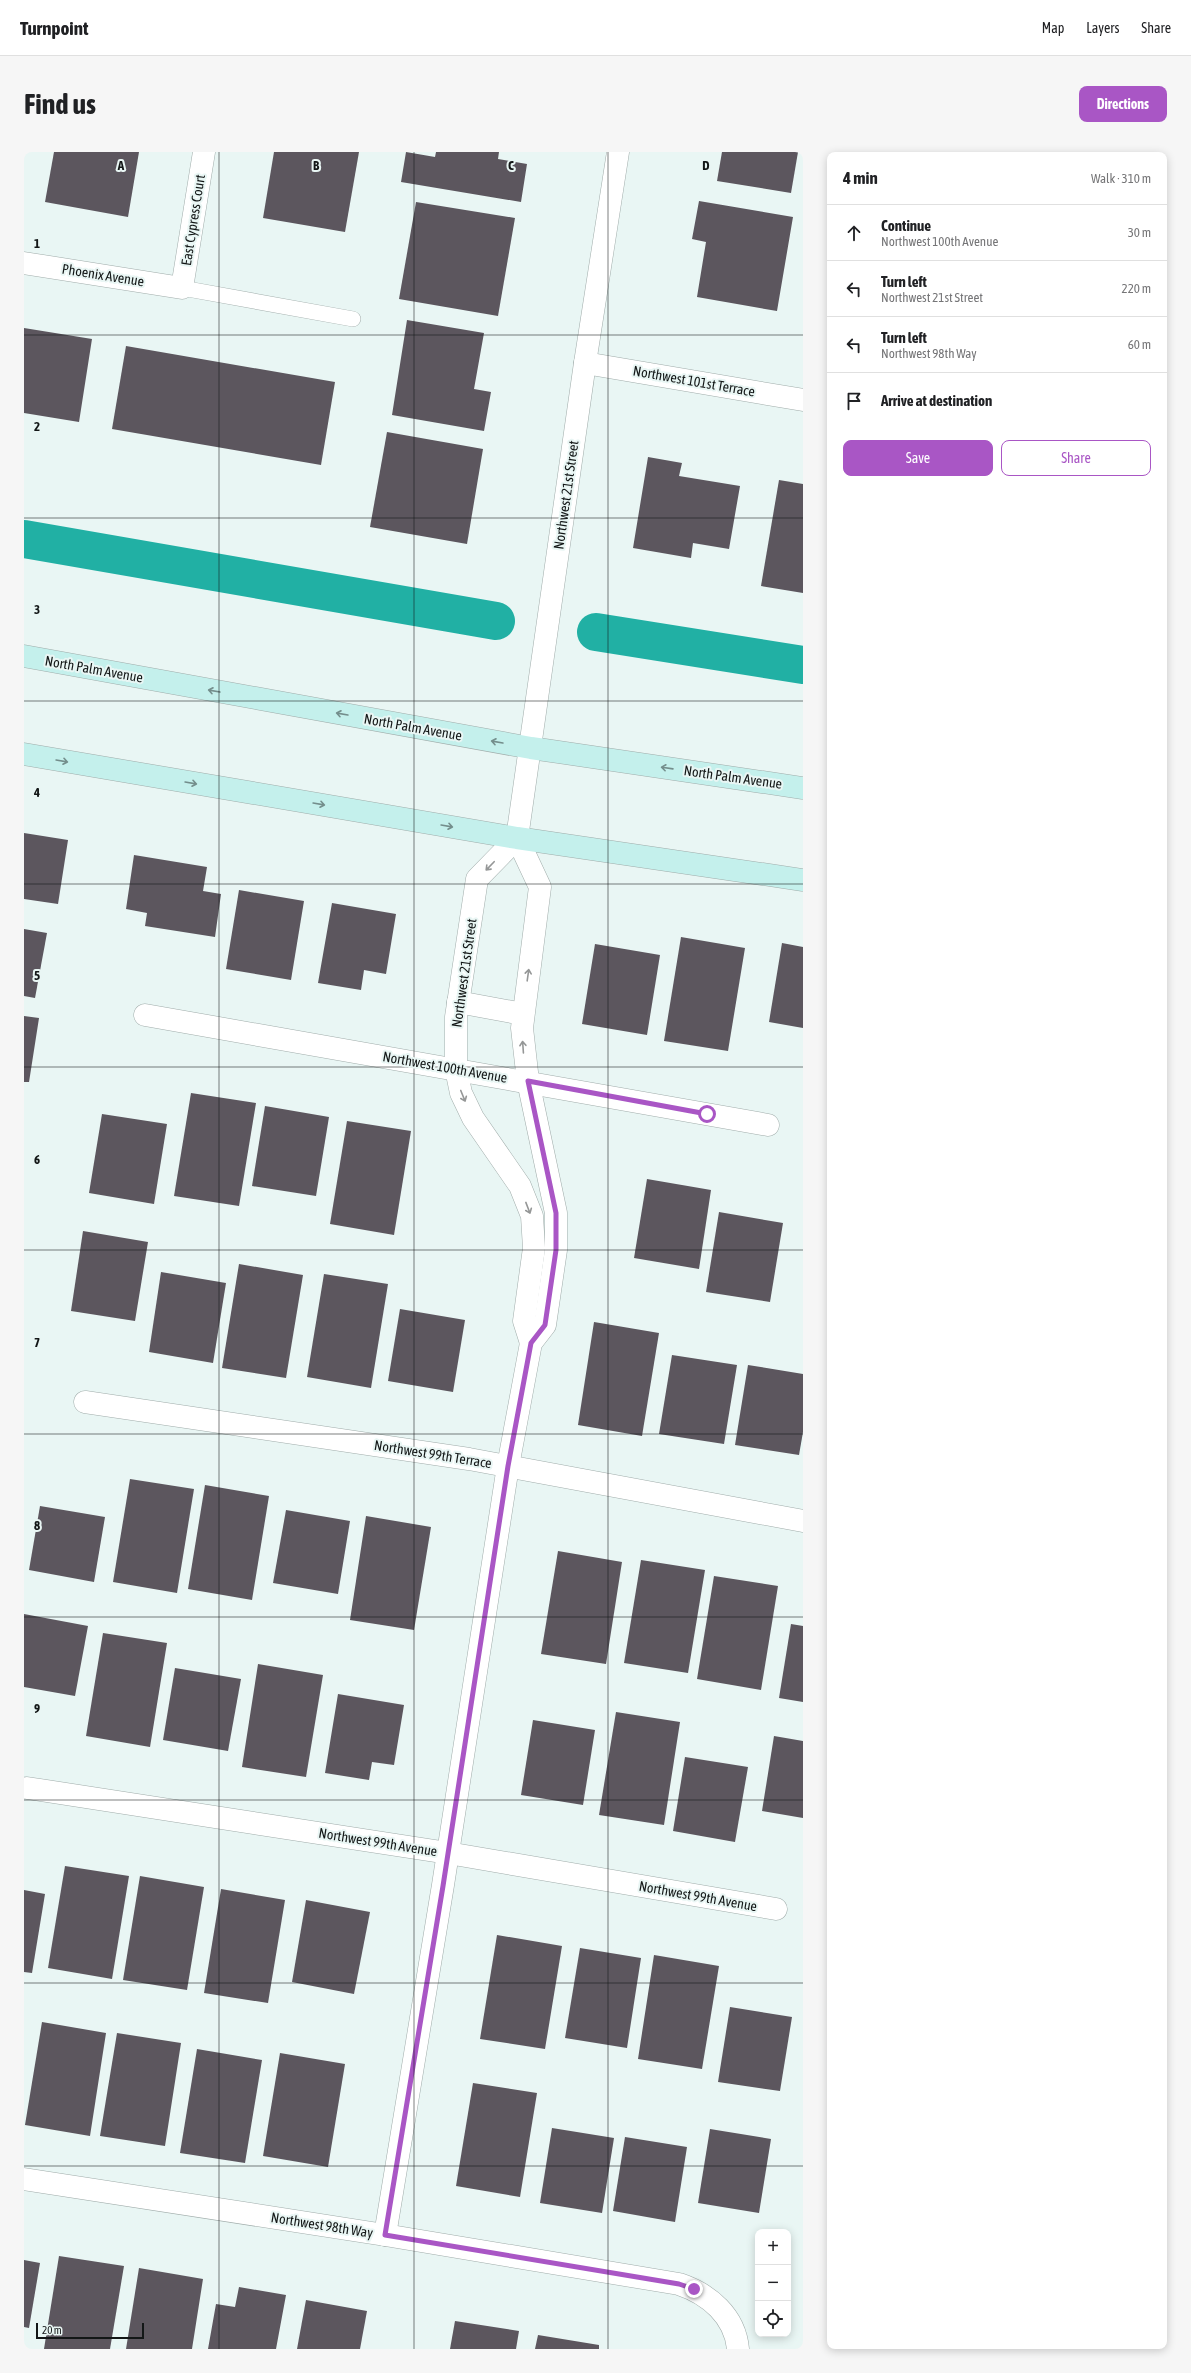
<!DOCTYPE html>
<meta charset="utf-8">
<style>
body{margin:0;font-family:"Asap Condensed",sans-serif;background:#f6f6f6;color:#202124}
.controls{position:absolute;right:12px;bottom:12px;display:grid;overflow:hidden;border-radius:8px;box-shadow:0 2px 10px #0003}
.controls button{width:36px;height:36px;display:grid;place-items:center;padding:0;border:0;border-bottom:1px solid #e0e0e0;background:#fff;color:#202124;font:20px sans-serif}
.scale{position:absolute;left:12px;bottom:10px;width:108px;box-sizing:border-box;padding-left:4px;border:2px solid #131717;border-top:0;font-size:11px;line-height:14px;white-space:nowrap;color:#131717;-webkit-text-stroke:3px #e9f6f4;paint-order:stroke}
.stop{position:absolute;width:12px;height:12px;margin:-9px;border:3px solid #a956c5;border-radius:50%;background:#fff}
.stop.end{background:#a956c5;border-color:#fff;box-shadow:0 1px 4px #0008}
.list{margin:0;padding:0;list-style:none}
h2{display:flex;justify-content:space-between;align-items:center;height:52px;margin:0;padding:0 16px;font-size:17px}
h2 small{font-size:13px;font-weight:400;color:#757577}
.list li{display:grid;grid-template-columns:26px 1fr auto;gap:12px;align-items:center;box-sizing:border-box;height:56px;padding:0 16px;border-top:1px solid #e0e0e0}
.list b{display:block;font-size:15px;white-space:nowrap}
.list p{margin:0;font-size:13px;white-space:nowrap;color:#757577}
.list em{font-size:13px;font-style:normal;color:#757577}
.actions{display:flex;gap:8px;padding:12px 16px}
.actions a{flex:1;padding:9px 0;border:1px solid #a956c5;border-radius:8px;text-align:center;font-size:14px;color:#a956c5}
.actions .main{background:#a956c5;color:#fff}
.icon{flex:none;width:22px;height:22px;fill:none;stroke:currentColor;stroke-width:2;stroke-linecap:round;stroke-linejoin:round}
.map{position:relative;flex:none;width:779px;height:2197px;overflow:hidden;border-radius:8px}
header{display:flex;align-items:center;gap:24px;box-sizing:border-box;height:56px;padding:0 20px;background:#fff;border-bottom:1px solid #e0e0e0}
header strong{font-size:19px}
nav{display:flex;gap:22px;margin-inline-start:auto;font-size:14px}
.intro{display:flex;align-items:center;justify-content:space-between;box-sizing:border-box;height:96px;padding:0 24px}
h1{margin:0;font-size:28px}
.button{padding:10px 18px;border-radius:8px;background:#a956c5;color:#fff;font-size:14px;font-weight:700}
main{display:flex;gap:24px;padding:0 24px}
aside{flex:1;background:#fff;border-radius:8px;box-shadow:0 2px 10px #0003}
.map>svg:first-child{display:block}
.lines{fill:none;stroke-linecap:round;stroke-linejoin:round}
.canal{stroke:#21b0a4;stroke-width:38}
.building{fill:#5c565e}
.service-casing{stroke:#a0acaa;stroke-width:16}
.minor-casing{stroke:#a0acaa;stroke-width:23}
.secondary-casing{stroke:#a0acaa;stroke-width:23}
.service{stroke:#fff;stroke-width:15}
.minor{stroke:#fff;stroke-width:22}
.secondary{stroke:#c4f0ec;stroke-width:22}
.oneway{stroke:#748e8c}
.oneway2{stroke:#959797}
.route{stroke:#a956c5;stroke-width:5}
.grid{fill:none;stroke:#131717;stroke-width:1;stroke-opacity:0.55}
.labels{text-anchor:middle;stroke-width:4;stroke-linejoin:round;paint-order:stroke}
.street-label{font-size:14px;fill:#131717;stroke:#e9f6f4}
.grid-label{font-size:13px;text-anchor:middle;font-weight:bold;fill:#131717;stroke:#e9f6f4;stroke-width:4;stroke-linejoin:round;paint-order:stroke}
</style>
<header>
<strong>Turnpoint</strong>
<nav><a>Map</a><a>Layers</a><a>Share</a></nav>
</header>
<div class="intro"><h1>Find us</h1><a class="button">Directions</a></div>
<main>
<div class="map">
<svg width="779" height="2197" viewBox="0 0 779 2197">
<rect width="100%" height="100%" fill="#e9f6f4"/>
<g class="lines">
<g class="canal">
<polyline points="0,387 472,469"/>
<polyline points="572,480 779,513"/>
</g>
</g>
<g class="building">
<polygon points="30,0 115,0 104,65 21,50"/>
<polygon points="250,0 335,0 321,80 239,66"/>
<polygon points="382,0 411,5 412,0 475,0 474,7 503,12 497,50 377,30"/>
<polygon points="698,0 774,0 767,41 693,29"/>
<polygon points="675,49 769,65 753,159 673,145 682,90 668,87"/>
<polygon points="392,50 491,66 474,164 375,147"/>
<polygon points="383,168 460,181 450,237 467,240 460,279 368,263"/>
<polygon points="0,176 68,187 55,270 0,261"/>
<polygon points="102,194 311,230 297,313 88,277"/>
<polygon points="363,280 459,297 443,392 346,375"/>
<polygon points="624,305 658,311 655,324 716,334 705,397 669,391 667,406 609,396"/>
<polygon points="755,328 779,332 779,441 737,434"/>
<polygon points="0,681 44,688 34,752 0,747"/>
<polygon points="110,703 183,715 179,739 197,742 191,785 121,774 123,761 102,757"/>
<polygon points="215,738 280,749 267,828 202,817"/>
<polygon points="308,751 372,762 362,822 340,818 337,838 294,831"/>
<polygon points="0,777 23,781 11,846 0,844"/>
<polygon points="657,785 721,796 704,899 640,889"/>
<polygon points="758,791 779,795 779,876 745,870"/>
<polygon points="571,792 636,803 623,883 558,872"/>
<polygon points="0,864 15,866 5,930 0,930"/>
<polygon points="167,941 232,951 215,1054 150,1044"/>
<polygon points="241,954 305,965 292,1044 228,1034"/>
<polygon points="78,962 143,972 130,1052 65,1041"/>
<polygon points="323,969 387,979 370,1083 306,1072"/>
<polygon points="623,1027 687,1038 675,1117 610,1106"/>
<polygon points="695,1060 759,1071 746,1150 682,1140"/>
<polygon points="59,1079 124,1090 111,1169 47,1159"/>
<polygon points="215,1112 279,1123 262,1226 198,1216"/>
<polygon points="137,1120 202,1131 189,1211 125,1200"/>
<polygon points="300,1122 364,1132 347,1236 283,1225"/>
<polygon points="376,1157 441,1168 429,1240 364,1229"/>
<polygon points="570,1170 635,1181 618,1284 554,1273"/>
<polygon points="648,1203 713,1213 700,1292 635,1282"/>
<polygon points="724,1213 779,1222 779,1280 775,1303 711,1293"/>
<polygon points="106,1327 170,1337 153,1441 89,1430"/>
<polygon points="181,1333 245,1344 228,1448 164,1437"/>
<polygon points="16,1354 81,1365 70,1430 5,1418"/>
<polygon points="262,1358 326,1369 314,1442 249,1431"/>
<polygon points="342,1364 407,1375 390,1478 326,1468"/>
<polygon points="534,1399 598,1410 582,1512 517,1502"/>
<polygon points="617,1408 681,1418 664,1521 600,1511"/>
<polygon points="690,1424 754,1434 737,1538 673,1527"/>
<polygon points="0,1462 64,1474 51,1544 0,1535"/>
<polygon points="767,1472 779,1474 779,1550 755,1546"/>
<polygon points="79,1481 143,1491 126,1595 62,1584"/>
<polygon points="234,1512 299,1523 282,1625 218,1615"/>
<polygon points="151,1516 217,1527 204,1599 139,1588"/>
<polygon points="314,1542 380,1553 370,1613 348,1610 345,1628 301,1621"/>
<polygon points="592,1560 656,1570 640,1673 575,1663"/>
<polygon points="509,1568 571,1578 559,1653 497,1643"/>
<polygon points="750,1584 779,1589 779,1666 738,1659"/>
<polygon points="661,1605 724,1615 711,1690 649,1679"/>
<polygon points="41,1714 105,1724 88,1827 24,1816"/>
<polygon points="116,1724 180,1735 163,1838 99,1828"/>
<polygon points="197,1737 261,1748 244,1851 180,1841"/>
<polygon points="0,1738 21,1742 8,1821 0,1820"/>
<polygon points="282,1748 346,1760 330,1842 268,1830"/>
<polygon points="473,1783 538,1794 521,1897 456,1887"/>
<polygon points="556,1796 617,1806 603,1896 541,1886"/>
<polygon points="630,1803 695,1814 678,1917 614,1907"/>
<polygon points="706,1855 768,1865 756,1939 694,1930"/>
<polygon points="18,1870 82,1881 66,1984 1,1973"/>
<polygon points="93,1881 157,1891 141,1994 76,1984"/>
<polygon points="173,1897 238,1908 221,2011 156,2001"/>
<polygon points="256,1901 321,1912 304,2015 239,2004"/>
<polygon points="449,1931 513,1941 496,2045 432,2034"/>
<polygon points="528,1976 590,1986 578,2061 516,2051"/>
<polygon points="686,1977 747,1987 735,2061 674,2051"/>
<polygon points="601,1985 663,1995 651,2070 589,2059"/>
<polygon points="35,2104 100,2114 86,2197 20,2197"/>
<polygon points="0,2108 16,2111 5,2176 0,2175"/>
<polygon points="115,2116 179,2127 168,2197 102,2197"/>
<polygon points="215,2135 262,2143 252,2197 184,2197 192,2152 211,2155"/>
<polygon points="282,2148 343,2159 336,2197 273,2197"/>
<polygon points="431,2169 495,2179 492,2197 426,2197"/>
<polygon points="514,2183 575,2193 575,2197 511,2197"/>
</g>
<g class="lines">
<g class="service-casing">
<polyline id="service" points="158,136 329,167"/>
</g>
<g class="minor-casing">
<g id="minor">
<polyline points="0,111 158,136 180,0"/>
<polyline points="561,211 779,248"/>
<polyline points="493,686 453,727 432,865 432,917 437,941 449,966 496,1034 508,1064 510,1096 500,1169 507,1191"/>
<polyline points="434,850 499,862"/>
<polyline points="121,863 744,973"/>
<polyline points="61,1250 445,1307 779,1369"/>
<polyline points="3,1636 424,1701 752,1757"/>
<path d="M0,2027L361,2083L655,2132C685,2142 711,2164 714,2197"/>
<polyline points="361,2083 419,1733 484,1314 507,1191 521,1173 532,1098 532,1061 504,929 498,876 516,735 493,686 561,211 594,0"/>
</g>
</g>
<g class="secondary-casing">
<g id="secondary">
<polyline points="0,504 507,596 779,636"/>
<polyline points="0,602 493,686 779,728"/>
</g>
</g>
<use href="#service" class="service"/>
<use href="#minor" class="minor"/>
<use href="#secondary" class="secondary"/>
</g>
<defs><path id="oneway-shaft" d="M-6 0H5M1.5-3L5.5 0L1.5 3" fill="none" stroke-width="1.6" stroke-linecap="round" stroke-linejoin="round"/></defs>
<g class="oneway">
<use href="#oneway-shaft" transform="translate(190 539) rotate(-170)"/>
<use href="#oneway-shaft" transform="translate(318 562) rotate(-170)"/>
<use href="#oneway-shaft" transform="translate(473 590) rotate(-170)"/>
<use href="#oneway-shaft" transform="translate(38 609) rotate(10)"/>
<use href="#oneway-shaft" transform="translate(643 616) rotate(-172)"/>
<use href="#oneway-shaft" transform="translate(167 631) rotate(10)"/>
<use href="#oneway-shaft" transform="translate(295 652) rotate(10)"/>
<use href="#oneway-shaft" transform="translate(423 674) rotate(10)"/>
</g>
<g class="oneway2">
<use href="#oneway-shaft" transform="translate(466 714) rotate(134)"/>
<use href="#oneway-shaft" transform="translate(504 823) rotate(-82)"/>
<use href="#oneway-shaft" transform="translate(499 895) rotate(-94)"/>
<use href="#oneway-shaft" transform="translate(439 944) rotate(68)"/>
<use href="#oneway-shaft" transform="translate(504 1056) rotate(69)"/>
</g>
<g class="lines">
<polyline class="route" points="670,2137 655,2132 361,2083 419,1734 484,1314 507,1191 521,1173 532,1098 532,1061 504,929 683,962"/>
</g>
<path class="grid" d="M195,0V2197M390,0V2197M584,0V2197M0,183H779M0,366H779M0,549H779M0,732H779M0,915H779M0,1098H779M0,1282H779M0,1465H779M0,1648H779M0,1831H779M0,2014H779"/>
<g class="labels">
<g class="street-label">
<text transform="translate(169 68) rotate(-81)" y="5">East Cypress Court</text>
<text transform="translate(79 123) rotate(9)" y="5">Phoenix Avenue</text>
<text transform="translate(670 229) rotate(10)" y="5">Northwest 101st Terrace</text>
<text transform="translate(542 343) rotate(-82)" y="5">Northwest 21st Street</text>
<text transform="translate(70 517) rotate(10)" y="5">North Palm Avenue</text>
<text transform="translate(389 575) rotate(10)" y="5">North Palm Avenue</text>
<text transform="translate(709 625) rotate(8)" y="5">North Palm Avenue</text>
<text transform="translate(440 821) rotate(-82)" y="5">Northwest 21st Street</text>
<text transform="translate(421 915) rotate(10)" y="5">Northwest 100th Avenue</text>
<text transform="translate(409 1302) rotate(9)" y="5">Northwest 99th Terrace</text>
<text transform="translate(354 1690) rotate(9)" y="5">Northwest 99th Avenue</text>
<text transform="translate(674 1744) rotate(10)" y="5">Northwest 99th Avenue</text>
<text transform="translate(298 2073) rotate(9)" y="5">Northwest 98th Way</text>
</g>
</g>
<g class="grid-label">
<text x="97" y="18">A</text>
<text x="292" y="18">B</text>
<text x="487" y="18">C</text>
<text x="682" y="18">D</text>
<text x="13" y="96">1</text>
<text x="13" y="279">2</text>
<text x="13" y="462">3</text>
<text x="13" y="645">4</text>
<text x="13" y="828">5</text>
<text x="13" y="1012">6</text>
<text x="13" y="1195">7</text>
<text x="13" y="1378">8</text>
<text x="13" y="1561">9</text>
</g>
</svg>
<div class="controls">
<button>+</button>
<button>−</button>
<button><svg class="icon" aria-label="locate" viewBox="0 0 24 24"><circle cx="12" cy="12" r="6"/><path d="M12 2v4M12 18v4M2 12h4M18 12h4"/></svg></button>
</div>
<div class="scale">20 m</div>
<div class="stop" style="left:683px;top:962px"></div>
<div class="stop end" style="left:670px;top:2137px"></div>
</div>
<aside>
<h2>4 min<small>Walk · 310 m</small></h2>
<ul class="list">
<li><svg class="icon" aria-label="ahead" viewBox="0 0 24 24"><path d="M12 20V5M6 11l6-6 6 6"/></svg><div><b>Continue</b><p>Northwest 100th Avenue</p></div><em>30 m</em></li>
<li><svg class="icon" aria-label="left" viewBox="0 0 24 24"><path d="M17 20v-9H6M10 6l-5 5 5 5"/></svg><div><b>Turn left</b><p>Northwest 21st Street</p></div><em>220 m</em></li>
<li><svg class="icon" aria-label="left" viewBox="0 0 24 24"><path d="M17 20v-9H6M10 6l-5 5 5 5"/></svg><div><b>Turn left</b><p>Northwest 98th Way</p></div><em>60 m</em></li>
<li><svg class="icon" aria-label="arrive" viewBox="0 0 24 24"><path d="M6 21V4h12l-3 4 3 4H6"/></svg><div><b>Arrive at destination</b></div></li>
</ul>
<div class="actions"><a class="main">Save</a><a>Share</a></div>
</aside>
</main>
